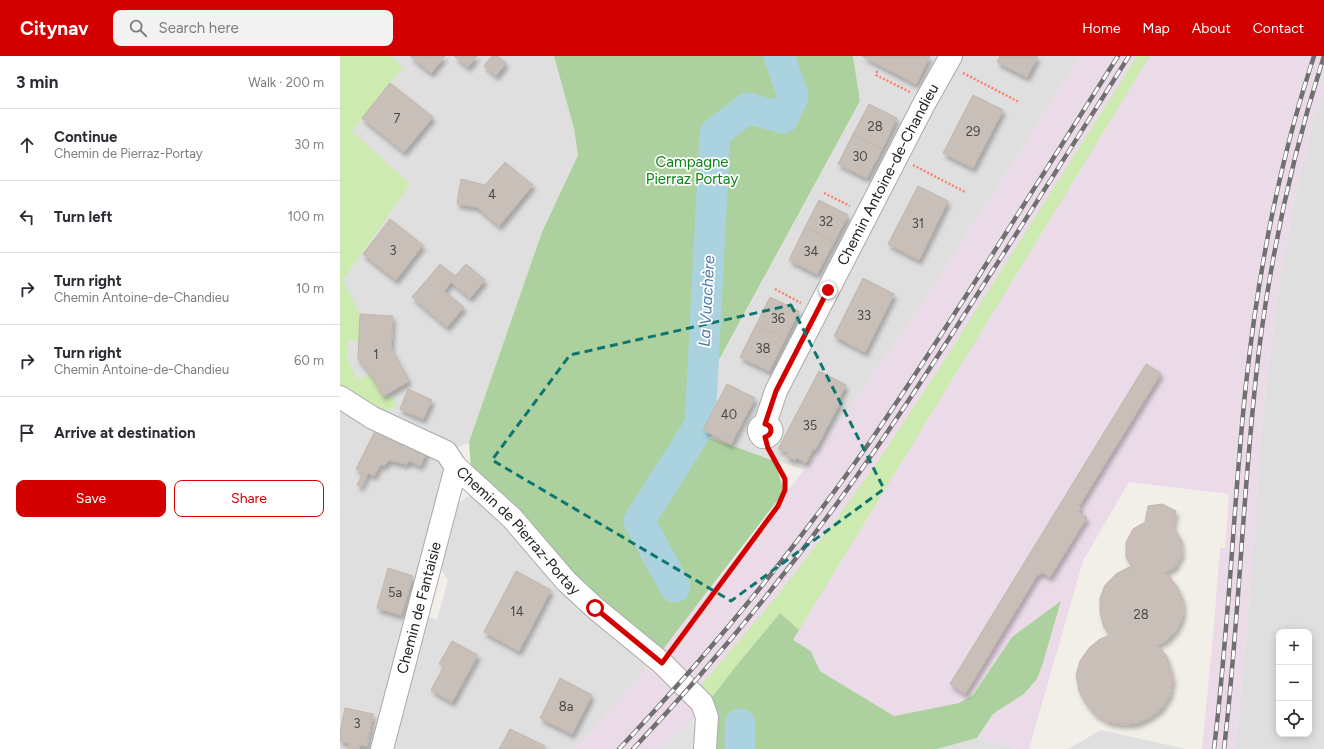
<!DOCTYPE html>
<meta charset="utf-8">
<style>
body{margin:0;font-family:Figtree,sans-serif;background:#f2f2f3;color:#2b2b33}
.controls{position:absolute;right:12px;bottom:12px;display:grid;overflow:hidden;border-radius:8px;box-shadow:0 2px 10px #0003}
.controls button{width:36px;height:36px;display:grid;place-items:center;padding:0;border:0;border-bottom:1px solid #e1e1e2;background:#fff;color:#2b2b33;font:20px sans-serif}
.stop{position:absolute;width:12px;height:12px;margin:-9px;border:3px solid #d40000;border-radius:50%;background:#fff}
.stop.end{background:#d40000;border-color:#fff;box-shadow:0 1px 4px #0008}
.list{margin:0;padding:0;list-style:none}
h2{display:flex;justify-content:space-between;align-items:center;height:52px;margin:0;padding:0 16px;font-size:17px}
h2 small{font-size:13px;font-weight:400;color:#7c7c81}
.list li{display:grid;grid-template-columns:26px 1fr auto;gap:12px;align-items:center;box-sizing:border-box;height:72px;padding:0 16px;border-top:1px solid #e1e1e2}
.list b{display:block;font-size:15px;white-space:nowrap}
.list p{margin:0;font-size:13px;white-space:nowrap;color:#7c7c81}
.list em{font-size:13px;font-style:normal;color:#7c7c81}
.actions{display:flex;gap:8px;padding:12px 16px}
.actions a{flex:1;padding:9px 0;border:1px solid #d40000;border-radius:8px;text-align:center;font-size:14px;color:#d40000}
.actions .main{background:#d40000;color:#fff}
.icon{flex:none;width:22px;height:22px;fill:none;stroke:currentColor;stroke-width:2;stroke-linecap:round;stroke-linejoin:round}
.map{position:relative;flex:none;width:984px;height:693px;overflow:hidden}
header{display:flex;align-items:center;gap:24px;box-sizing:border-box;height:56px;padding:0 20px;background:#d40000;color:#fff}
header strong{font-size:19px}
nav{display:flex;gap:22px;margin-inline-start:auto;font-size:14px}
.search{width:280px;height:36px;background:#f2f2f3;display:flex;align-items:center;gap:10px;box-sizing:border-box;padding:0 14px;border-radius:8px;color:#7c7c81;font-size:15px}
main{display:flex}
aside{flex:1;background:#fff}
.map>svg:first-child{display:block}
.residential{fill:#e0dfdf;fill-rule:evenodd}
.industrial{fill:#ebdbe8}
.grass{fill:#cdebb0}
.forest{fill:#add19e}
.parking{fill:#e2e2e2}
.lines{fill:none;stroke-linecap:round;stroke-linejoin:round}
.river{stroke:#aad3df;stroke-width:31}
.building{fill:#c7bfb8;stroke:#c4b6ab;filter:url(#shadow)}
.minor-casing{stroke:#a9a9a9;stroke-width:24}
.path{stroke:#fa8072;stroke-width:2.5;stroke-dasharray:2 2;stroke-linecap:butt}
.minor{stroke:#fff;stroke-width:22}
.rail-casing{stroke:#707070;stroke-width:4.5}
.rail{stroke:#fff;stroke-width:3;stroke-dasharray:9;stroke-linecap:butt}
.route{stroke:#d40000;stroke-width:5}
.marked{fill:none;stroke:#0f766e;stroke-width:3;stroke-dasharray:8 5;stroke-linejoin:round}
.labels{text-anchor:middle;stroke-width:3.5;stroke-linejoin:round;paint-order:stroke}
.number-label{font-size:13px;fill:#4b4948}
.park-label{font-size:15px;fill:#0c8416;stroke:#fff}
.street-label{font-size:15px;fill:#222;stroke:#fff}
.water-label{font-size:16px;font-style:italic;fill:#4a7aab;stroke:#fff}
</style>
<header>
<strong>Citynav</strong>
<div class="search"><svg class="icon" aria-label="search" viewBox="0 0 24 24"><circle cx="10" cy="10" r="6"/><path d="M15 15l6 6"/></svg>Search here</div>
<nav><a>Home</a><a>Map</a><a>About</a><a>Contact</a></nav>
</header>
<main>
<aside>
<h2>3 min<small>Walk · 200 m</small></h2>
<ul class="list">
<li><svg class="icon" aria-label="ahead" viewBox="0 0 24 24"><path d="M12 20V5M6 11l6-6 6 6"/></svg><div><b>Continue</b><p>Chemin de Pierraz-Portay</p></div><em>30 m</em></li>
<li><svg class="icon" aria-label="left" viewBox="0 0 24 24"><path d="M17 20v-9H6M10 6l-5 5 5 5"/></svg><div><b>Turn left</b></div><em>100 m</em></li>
<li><svg class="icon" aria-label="right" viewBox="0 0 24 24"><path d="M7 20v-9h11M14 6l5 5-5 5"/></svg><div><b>Turn right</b><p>Chemin Antoine-de-Chandieu</p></div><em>10 m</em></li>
<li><svg class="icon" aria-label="right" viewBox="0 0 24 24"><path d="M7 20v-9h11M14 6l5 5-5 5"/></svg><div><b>Turn right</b><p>Chemin Antoine-de-Chandieu</p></div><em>60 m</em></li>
<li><svg class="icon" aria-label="arrive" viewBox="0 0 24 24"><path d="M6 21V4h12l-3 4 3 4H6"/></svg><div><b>Arrive at destination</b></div></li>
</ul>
<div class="actions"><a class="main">Save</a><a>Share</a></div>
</aside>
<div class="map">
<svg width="984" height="693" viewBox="0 0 984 693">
<defs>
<filter id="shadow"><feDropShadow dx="2.5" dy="4.5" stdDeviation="2" flood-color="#0004"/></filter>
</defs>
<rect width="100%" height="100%" fill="#f2efe9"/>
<g class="residential">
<polygon points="0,0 214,0 234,73 238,99 202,176 129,386 115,393 35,693 0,693"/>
<polygon points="513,0 741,0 575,260 464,414 342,373 520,45"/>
<path d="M984,33V693H895L906,582L923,353L938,234L953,148L974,62L977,55ZM939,576H969V678H939Z"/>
<polygon points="131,438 143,443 310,609 236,693 48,693 86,560 97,564 108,524 101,514 119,447"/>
<polygon points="761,674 846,693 728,693"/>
<polygon points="637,682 675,693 597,693"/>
</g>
<polygon class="industrial" points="741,0 984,0 984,33 977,55 974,62 953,148 938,234 923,353 906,582 895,693 862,693 873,580 880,492 885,492 889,438 789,426 743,505 689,693 675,693 637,682 653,658 684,638 697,623 703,607 721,546 672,581 633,639 619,647 554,660 480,615 471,595 453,584 440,557 396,610 356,661 319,693 236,693 321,596 464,414 575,260"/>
<g class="grass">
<path d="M0,0H50L63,11L12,75L70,128L3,224L20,258L19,285L8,284L7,303L17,323L31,319L43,340C52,340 54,341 57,349L51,352L40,361L0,331Z"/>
<polygon points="797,0 810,0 459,574 440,557 396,610 372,641 361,629 431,547 490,472 543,398 607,300"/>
</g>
<g class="forest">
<polygon points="214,0 513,0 520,45 342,372 435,405 444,436 321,596 260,547 131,413 129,386 202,176 238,99 234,73"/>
<polygon points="721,545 703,607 697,623 684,638 653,658 637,682 597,693 372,693 373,673 372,641 396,610 440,557 459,574 453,584 471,595 480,615 554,660 619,647 633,639 672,581"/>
</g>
<polygon class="parking" points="352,664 363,677 362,693 319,693"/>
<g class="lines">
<g class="river">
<polyline points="335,531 299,465 360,369 375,77 408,52 443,62 453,40 439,0"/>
<polyline points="400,693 400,668"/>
</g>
</g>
<g class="building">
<polygon points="70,0 105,0 91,17"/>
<polygon points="114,0 137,0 128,11"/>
<polygon points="152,0 158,0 166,7 156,20 144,10"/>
<polygon points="522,0 590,0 576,28"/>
<polygon points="660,0 698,0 687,21 657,6"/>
<polygon points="50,27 93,61 64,96 22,62"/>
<polygon points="633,39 663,54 633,112 603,97"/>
<polygon points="529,48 557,62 542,93 513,78"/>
<polygon points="513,78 542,93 527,122 498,108"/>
<polygon points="165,106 193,129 159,170 137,151 117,148 121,123 145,129"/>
<polygon points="578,130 608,145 579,204 548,188"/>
<polygon points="479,144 508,159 494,186 465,171"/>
<polygon points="50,163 83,189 56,224 23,198"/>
<polygon points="465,171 494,186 477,218 449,204"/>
<polygon points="100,208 115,220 126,208 145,224 130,242 111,226 104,235 124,251 107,271 72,241"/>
<polygon points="523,222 554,238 525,296 494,280"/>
<polygon points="430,241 459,255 445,283 416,269"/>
<polygon points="20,258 53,260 51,292 69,325 43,340 31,319 18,303"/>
<polygon points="416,269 445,283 429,315 400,301"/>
<polygon points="806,308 821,317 739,450 741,452 738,456 747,461 710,521 701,516 700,519 698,518 625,638 610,628"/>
<polygon points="479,315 506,329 499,343 501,345 475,394 473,393 466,407 457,402 455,404 446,400 448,397 438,393"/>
<polygon points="387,328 415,342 391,388 363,374"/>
<polygon points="68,333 92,344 83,363 60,353"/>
<polygon points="38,369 88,394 80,410 70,405 66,408 49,404 45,409 40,409 34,420 28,417 21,431 17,429 23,417 16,413"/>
<polygon points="822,448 836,455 833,471 841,483 842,498 835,511 824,517 829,520 838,532 843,545 843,559 837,573 827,584 817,589 826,599 830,611 833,624 830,639 821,653 810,661 797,667 783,668 769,666 756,659 746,648 739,635 736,619 740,605 749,592 760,583 770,579 764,571 760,557 760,542 765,529 776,518 789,511 793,513 786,501 786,486 793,473 805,466 808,450"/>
<polygon points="48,512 73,520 61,559 37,552"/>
<polygon points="176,515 211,534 179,595 144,576"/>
<polygon points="112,585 138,599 112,646 91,634 104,610 99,608"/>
<polygon points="220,622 252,639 232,678 200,662"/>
<polygon points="5,652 33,658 27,690 20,689 19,693 8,693 9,687 0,685 0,676"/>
<polygon points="170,673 205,690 203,693 159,693"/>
</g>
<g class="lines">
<g class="minor-casing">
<g id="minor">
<path id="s1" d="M0,341L33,362L106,396L116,411L172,462L226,525L255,552L322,607L362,647L367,661L365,693"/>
<path id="s2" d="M425,368C440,373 425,388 420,378C417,373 420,370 425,368L436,335L584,48L611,0"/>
<path id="s3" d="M42,693L116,411"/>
</g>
</g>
<g class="path">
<polyline points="537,15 536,19 570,36"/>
<polyline points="623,17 679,46"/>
<polyline points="573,109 625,136"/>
<polyline points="484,137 510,150"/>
<polyline points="435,233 461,247"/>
<polyline points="334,591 438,450 445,434 445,423 432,399"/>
</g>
<use href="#minor" class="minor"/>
<g class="rail-casing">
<g id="rail">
<path d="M279,693C369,598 452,497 527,390C566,334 603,276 640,218C686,145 732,73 778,0"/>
<path d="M293,693C380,601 461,501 533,397C575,337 614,275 653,214C699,143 744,71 789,0"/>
<path d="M874,693C882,628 887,562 892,496C896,440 900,384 906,328C918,217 939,106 974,0"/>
<path d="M884,693C900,558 903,421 920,286C933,189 954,93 984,0"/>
</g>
</g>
<use href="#rail" class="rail"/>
</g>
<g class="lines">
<path class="route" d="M255,552L322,607L438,450L445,434V423L428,392L425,381C433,378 433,370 425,368L436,335L488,234"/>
</g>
<path class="marked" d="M451,249L544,433L391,545L152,404L230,299Z"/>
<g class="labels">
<g class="number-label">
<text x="57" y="67">7</text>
<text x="535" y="75">28</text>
<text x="633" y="80">29</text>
<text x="520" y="105">30</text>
<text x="152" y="143">4</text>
<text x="486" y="170">32</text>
<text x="578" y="172">31</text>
<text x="53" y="199">3</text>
<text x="471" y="200">34</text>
<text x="524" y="264">33</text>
<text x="438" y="267">36</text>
<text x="423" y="297">38</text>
<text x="36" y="303">1</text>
<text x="389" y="363">40</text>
<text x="470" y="374">35</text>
<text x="55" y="541">5a</text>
<text x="177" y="560">14</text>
<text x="801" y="563">28</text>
<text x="226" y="655">8a</text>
<text x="17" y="672">3</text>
</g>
<g class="park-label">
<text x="352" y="111">Campagne<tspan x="352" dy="17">Pierraz Portay</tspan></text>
</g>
<g class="street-label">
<text dy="5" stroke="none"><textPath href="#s2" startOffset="318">Chemin Antoine-de-Chandieu</textPath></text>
<text dy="5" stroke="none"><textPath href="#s1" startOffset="227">Chemin de Pierraz-Portay</textPath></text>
<text dy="5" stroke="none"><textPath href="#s3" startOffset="146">Chemin de Fantaisie</textPath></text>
</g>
<g class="water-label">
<text transform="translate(366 245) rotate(-87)" y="6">La Vuachère</text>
</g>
</g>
</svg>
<div class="controls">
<button>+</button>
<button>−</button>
<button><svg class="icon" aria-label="locate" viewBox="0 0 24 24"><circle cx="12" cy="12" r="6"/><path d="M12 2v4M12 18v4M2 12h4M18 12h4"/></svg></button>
</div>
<div class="stop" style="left:255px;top:552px"></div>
<div class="stop end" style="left:488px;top:234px"></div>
</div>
</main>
